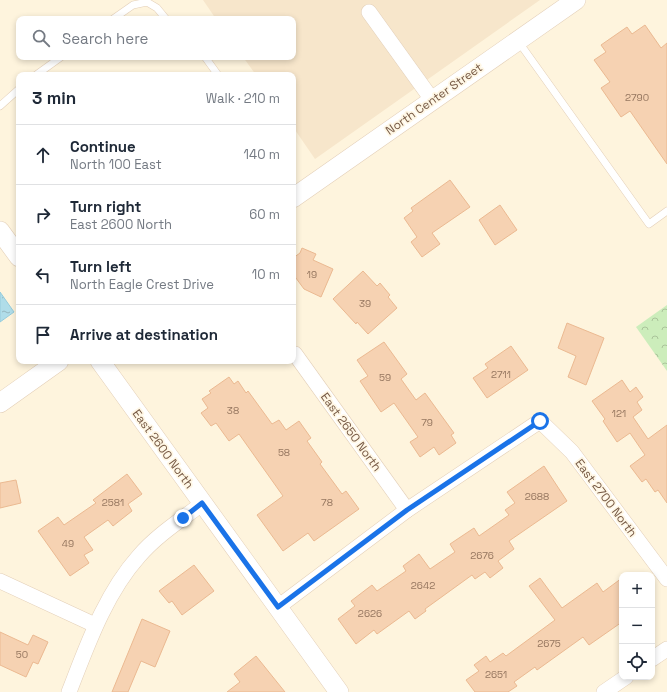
<!DOCTYPE html>
<meta charset="utf-8">
<style>
body{margin:0;font-family:"Space Grotesk",sans-serif;background:#f2f2f3;color:#1f2937}
.controls{position:absolute;right:12px;bottom:12px;display:grid;overflow:hidden;border-radius:8px;box-shadow:0 2px 6px #0003}
.controls button{width:36px;height:36px;display:grid;place-items:center;padding:0;border:0;border-bottom:1px solid #e0e1e3;background:#fff;color:#1f2937;font:20px sans-serif}
.stop{position:absolute;width:12px;height:12px;margin:-9px;border:3px solid #1a73e8;border-radius:50%;background:#fff}
.stop.end{background:#1a73e8;border-color:#fff;box-shadow:0 1px 4px #0008}
.list{margin:0;padding:0;list-style:none}
h2{display:flex;justify-content:space-between;align-items:center;height:52px;margin:0;padding:0 16px;font-size:17px}
h2 small{font-size:13px;font-weight:400;color:#747a83}
.list li{display:grid;grid-template-columns:26px 1fr auto;gap:12px;align-items:center;box-sizing:border-box;height:60px;padding:0 16px;border-top:1px solid #e0e1e3}
.list b{display:block;font-size:15px;white-space:nowrap}
.list p{margin:0;font-size:13px;white-space:nowrap;color:#747a83}
.list em{font-size:13px;font-style:normal;color:#747a83}
.icon{flex:none;width:22px;height:22px;fill:none;stroke:currentColor;stroke-width:2;stroke-linecap:round;stroke-linejoin:round}
.map{position:relative;flex:none;width:667px;height:692px;overflow:hidden}
.search{position:absolute;background:#fff;box-shadow:0 2px 6px #0003;left:16px;top:16px;width:280px;height:44px;display:flex;align-items:center;gap:10px;box-sizing:border-box;padding:0 14px;border-radius:8px;color:#747a83;font-size:15px}
.panel{position:absolute;background:#fff;box-shadow:0 2px 6px #0003;left:16px;top:72px;width:280px;height:292px;border-radius:8px}
.map>svg:first-child{display:block}
.residential{fill:#f7e6cb}
.forest{fill:url(#forest-crowns)}
.water{fill:url(#water-ripples);stroke:#95ccdc}
.building{fill:#f6d2b2;stroke:#ebb991}
.lines{fill:none;stroke-linecap:round;stroke-linejoin:round}
.service-casing{stroke:#e3cfb8;stroke-width:8}
.minor-casing{stroke:#e3cfb8;stroke-width:16}
.tertiary-casing{stroke:#e3cfb8;stroke-width:20}
.service{stroke:#fff;stroke-width:7}
.minor{stroke:#fff;stroke-width:15}
.tertiary{stroke:#fff;stroke-width:19}
.route{stroke:#1a73e8;stroke-width:5}
.labels{text-anchor:middle;stroke-width:3.5;stroke-linejoin:round;paint-order:stroke}
.number-label{font-size:10px;fill:#967760}
.street-label{font-size:12px;fill:#765944;stroke:#fff7e5}
</style>
<div class="map">
<svg width="667" height="692" viewBox="0 0 667 692">
<defs>
<pattern id="forest-crowns" width="20" height="18" patternUnits="userSpaceOnUse"><rect width="20" height="18" fill="#ccedbb"/><path d="M2 6a3 3 0 1 1 6 0M12 15a3 3 0 1 1 6 0" fill="none" stroke="#aac39a"/></pattern>
<pattern id="water-ripples" width="26" height="14" patternUnits="userSpaceOnUse"><rect width="26" height="14" fill="#b0dde9"/><path d="M2 4q2-2 4 0t4 0M15 11q2-2 4 0t4 0" fill="none" stroke="#94b6be"/></pattern>
</defs>
<rect width="100%" height="100%" fill="#fef4dd"/>
<polygon class="residential" points="203,0 540,0 315,159 293,127 293,75 256,75 243,57 293,57 293,19 216,19"/>
<polygon class="forest" points="667,305 667,371 636,327"/>
<polygon class="water" points="0,292 14,312 0,322"/>
<g class="building">
<polygon points="645,25 661,48 667,43 667,164 630,111 621,117 601,88 610,82 594,60 606,52 601,45 627,27 632,34"/>
<polygon points="450,180 470,207 432,233 440,244 422,257 411,242 417,237 404,218 413,211 411,208"/>
<polygon points="500,205 517,230 495,245 479,220"/>
<polygon points="302,248 316,254 313,260 333,269 321,297 304,289 293,274 293,258 300,253"/>
<polygon points="363,271 377,286 380,283 390,295 388,297 397,308 368,334 357,322 356,324 333,299"/>
<polygon points="567,323 604,338 586,385 568,377 576,356 558,348"/>
<polygon points="384,342 407,374 401,379 416,400 425,393 454,433 451,435 456,443 439,455 434,447 420,457 410,442 418,437 394,403 381,412 360,381 368,376 357,360"/>
<polygon points="511,346 528,370 487,398 473,378 488,368 485,364"/>
<polygon points="229,377 234,384 238,381 246,393 248,391 272,424 279,420 286,430 299,421 311,438 307,441 322,462 320,464 342,494 346,491 359,509 314,541 308,533 283,551 257,515 283,496 239,434 229,441 216,423 211,426 201,413 208,408 202,399 211,393 209,391"/>
<polygon points="622,380 630,392 636,387 643,397 637,402 642,410 633,417 648,439 667,425 667,503 658,490 655,492 646,479 642,482 630,466 645,455 630,433 617,442 603,421 605,419 592,401"/>
<polygon points="544,466 567,501 509,541 514,549 498,561 503,568 490,578 485,572 475,579 472,575 425,609 426,611 415,619 409,611 377,634 374,630 356,644 338,619 355,606 351,601 372,585 377,591 406,571 403,566 419,554 430,569 455,552 450,544 474,528 479,536 509,515 505,510 515,503 507,492"/>
<polygon points="127,474 142,494 128,504 132,511 113,526 108,520 84,537 93,550 84,555 89,563 70,576 38,531 58,517 64,525 96,503 93,500"/>
<polygon points="16,480 21,503 0,508 0,483"/>
<polygon points="194,565 214,591 182,615 172,601 169,603 159,591"/>
<polygon points="540,578 562,608 597,583 603,592 622,578 622,622 589,645 583,637 537,670 535,667 514,682 517,686 508,692 475,692 466,680 479,671 474,665 486,656 490,662 503,653 506,656 555,620 529,586"/>
<polygon points="142,619 170,631 155,667 141,661 128,692 112,692"/>
<polygon points="0,632 28,645 33,635 48,642 38,664 33,662 26,677 0,665"/>
<polygon points="256,656 285,692 227,692 240,682 234,674"/>
</g>
<g class="lines">
<g class="service-casing">
<g id="service">
<polyline points="113,19 133,5 147,2 157,8 166,19"/>
<polyline points="518,41 649,224 667,211"/>
<polyline points="205,57 218,75"/>
<polyline points="36,75 61,57"/>
<polyline points="0,106 19,89"/>
</g>
</g>
<g class="minor-casing">
<g id="minor">
<polyline points="369,12 433,101"/>
<polyline points="295,354 407,510"/>
<polyline points="0,581 95,625"/>
<polyline points="278,607 407,510 540,421 572,452 667,579"/>
<polyline points="652,659 667,649"/>
<path d="M69,692C87,646 105,594 139,556C157,535 181,520 203,503"/>
<polyline points="604,692 626,677"/>
</g>
</g>
<g class="tertiary-casing">
<g id="tertiary">
<polyline points="293,198 576,0"/>
<polyline points="0,231 19,257"/>
<polyline points="100,361 339,692"/>
<polyline points="0,403 59,361"/>
</g>
</g>
<use href="#service" class="service"/>
<use href="#minor" class="minor"/>
<use href="#tertiary" class="tertiary"/>
</g>
<g class="lines">
<polyline class="route" points="183,518 202,503 278,607 407,510 540,421"/>
</g>
<g class="labels">
<g class="number-label">
<text x="637" y="101">2790</text>
<text x="312" y="278">19</text>
<text x="365" y="307">39</text>
<text x="501" y="378">2711</text>
<text x="385" y="381">59</text>
<text x="233" y="414">38</text>
<text x="619" y="417">121</text>
<text x="427" y="426">79</text>
<text x="284" y="456">58</text>
<text x="537" y="500">2688</text>
<text x="113" y="506">2581</text>
<text x="327" y="506">78</text>
<text x="68" y="547">49</text>
<text x="482" y="559">2676</text>
<text x="423" y="589">2642</text>
<text x="370" y="617">2626</text>
<text x="549" y="647">2675</text>
<text x="22" y="658">50</text>
<text x="496" y="678">2651</text>
</g>
<g class="street-label">
<text transform="translate(434 99) rotate(-35)" y="4">North Center Street</text>
<text transform="translate(351 432) rotate(54)" y="4">East 2650 North</text>
<text transform="translate(163 449) rotate(54)" y="4">East 2600 North</text>
<text transform="translate(606 498) rotate(53)" y="4">East 2700 North</text>
</g>
</g>
</svg>
<div class="controls">
<button>+</button>
<button>−</button>
<button><svg class="icon" aria-label="locate" viewBox="0 0 24 24"><circle cx="12" cy="12" r="6"/><path d="M12 2v4M12 18v4M2 12h4M18 12h4"/></svg></button>
</div>
<div class="stop" style="left:540px;top:421px"></div>
<div class="stop end" style="left:183px;top:518px"></div>
<div class="search"><svg class="icon" aria-label="search" viewBox="0 0 24 24"><circle cx="10" cy="10" r="6"/><path d="M15 15l6 6"/></svg>Search here</div>
<section class="panel">
<h2>3 min<small>Walk · 210 m</small></h2>
<ul class="list">
<li><svg class="icon" aria-label="ahead" viewBox="0 0 24 24"><path d="M12 20V5M6 11l6-6 6 6"/></svg><div><b>Continue</b><p>North 100 East</p></div><em>140 m</em></li>
<li><svg class="icon" aria-label="right" viewBox="0 0 24 24"><path d="M7 20v-9h11M14 6l5 5-5 5"/></svg><div><b>Turn right</b><p>East 2600 North</p></div><em>60 m</em></li>
<li><svg class="icon" aria-label="left" viewBox="0 0 24 24"><path d="M17 20v-9H6M10 6l-5 5 5 5"/></svg><div><b>Turn left</b><p>North Eagle Crest Drive</p></div><em>10 m</em></li>
<li><svg class="icon" aria-label="arrive" viewBox="0 0 24 24"><path d="M6 21V4h12l-3 4 3 4H6"/></svg><div><b>Arrive at destination</b></div></li>
</ul>
</section>
</div>
